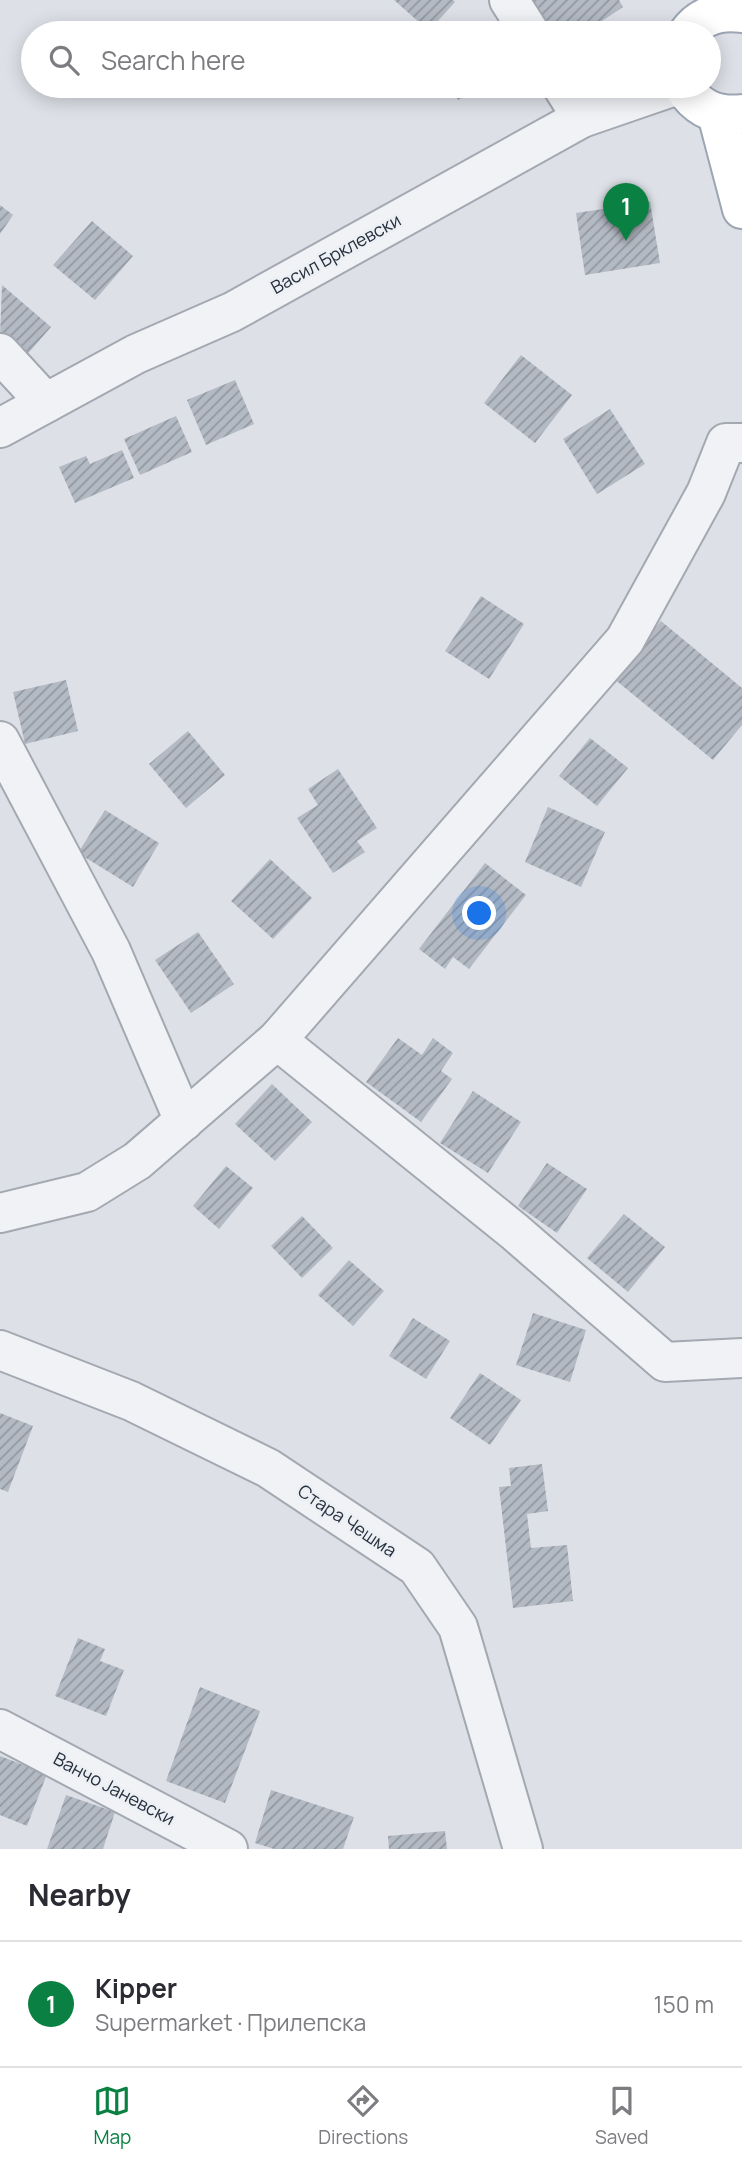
<!DOCTYPE html>
<meta charset="utf-8">
<style>
body{margin:0;font-family:Manrope,sans-serif;background:#f7f7f7;color:#2b2b33}
.you{position:absolute;left:480px;top:914px;width:24px;height:24px;margin:-18px;border:5px solid #fff;border-radius:50%;background:#1a73e8;box-shadow:0 0 0 10px #1a73e833}
.badge{display:grid;place-items:center;width:46px;height:46px;border-radius:50%;background:#0b8043;color:#fff;font-size:23px;font-weight:700}
.pin{position:absolute;translate:-50% -58px;filter:drop-shadow(0 2px 4px #0008)}
.pin::after{content:'';position:absolute;top:37px;width:24px;height:21px;background:inherit;clip-path:polygon(0 0,100% 0,50% 100%)}
.list{margin:0;padding:0;list-style:none}
h2{display:flex;justify-content:space-between;align-items:center;height:91px;margin:0;padding:0 28px;font-size:30px}
h2 small{font-size:23px;font-weight:400;color:#7c7c81}
.list li{display:grid;grid-template-columns:46px 1fr auto;gap:21px;align-items:center;box-sizing:border-box;height:126px;padding:0 28px;border-top:2px solid #e1e1e2}
.list b{display:block;font-size:26px;white-space:nowrap}
.list p{margin:0;font-size:23px;white-space:nowrap;color:#7c7c81}
.list em{font-size:23px;font-style:normal;color:#7c7c81}
.icon{flex:none;width:38px;height:38px;fill:none;stroke:currentColor;stroke-width:2;stroke-linecap:round;stroke-linejoin:round}
.map{position:relative;flex:none;width:742px;height:1849px;overflow:hidden}
.search{position:absolute;background:#fff;box-shadow:0 4px 18px #0003;left:21px;right:21px;top:21px;height:77px;display:flex;align-items:center;gap:18px;box-sizing:border-box;padding:0 24px;border-radius:38px;color:#7c7c81;font-size:26px}
.sheet{height:217px;background:#fff}
nav{display:flex;justify-content:space-around;align-items:center;box-sizing:border-box;height:98px;border-top:2px solid #e1e1e2;background:#fff;font-size:19px;color:#7c7c81}
nav a{display:grid;justify-items:center;gap:4px}
nav .on{color:#0b8043}
.map>svg:first-child{display:block}
.building{fill:url(#building-hatch)}
.lines{fill:none;stroke-linecap:round;stroke-linejoin:round}
.minor-casing{stroke:#a3a8b1;stroke-width:42}
.major-casing{stroke:#9ca5b3;stroke-width:42}
.minor{stroke:#f0f2f5;stroke-width:38}
.major{stroke:#fff;stroke-width:38}
.labels{text-anchor:middle;stroke-width:5;stroke-linejoin:round;paint-order:stroke}
.street-label{font-size:18px;fill:#272f3d;stroke:#ecf0f5}
</style>
<div class="map">
<svg width="742" height="1849" viewBox="0 0 742 1849">
<defs>
<pattern id="building-hatch" width="6" height="6" patternUnits="userSpaceOnUse" patternTransform="scale(1.75)"><rect width="6" height="6" fill="#b4bac4"/><path d="M-1 1l2-2M0 6l6-6M5 7l2-2" fill="none" stroke="#9298a0"/></pattern>
</defs>
<rect width="100%" height="100%" fill="#dde1e7"/>
<g class="building">
<polygon points="394,0 453,0 455,2 429,31"/>
<polygon points="526,0 619,0 623,7 584,33 548,33"/>
<polygon points="483,22 489,33 463,33"/>
<polygon points="451,86 485,86 458,100"/>
<polygon points="650,202 660,263 585,275 576,213"/>
<polygon points="0,205 13,215 0,234"/>
<polygon points="92,221 133,256 95,300 53,265"/>
<polygon points="2,285 51,327 24,358 0,337"/>
<polygon points="521,355 572,395 535,443 484,403"/>
<polygon points="235,380 254,424 206,445 187,400"/>
<polygon points="610,409 645,464 597,494 563,439"/>
<polygon points="176,416 192,452 140,475 124,439"/>
<polygon points="122,450 134,478 75,503 59,467 86,456 90,464"/>
<polygon points="481,596 524,624 489,679 445,651"/>
<polygon points="661,621 742,688 742,725 713,760 613,678"/>
<polygon points="66,680 78,731 25,744 13,692"/>
<polygon points="188,731 225,775 186,808 149,764"/>
<polygon points="590,738 628,768 597,806 559,776"/>
<polygon points="338,769 377,828 357,841 365,852 333,873 297,818 318,805 308,789"/>
<polygon points="548,807 605,832 581,887 525,862"/>
<polygon points="105,810 159,843 133,887 78,853"/>
<polygon points="270,859 312,898 273,939 231,901"/>
<polygon points="485,863 526,895 469,969 453,957 445,969 419,949"/>
<polygon points="198,932 234,984 191,1013 155,960"/>
<polygon points="398,1038 422,1055 433,1038 453,1053 441,1071 452,1079 421,1122 366,1082"/>
<polygon points="272,1084 312,1122 275,1161 235,1124"/>
<polygon points="473,1091 521,1122 488,1173 440,1143"/>
<polygon points="547,1163 587,1189 557,1233 518,1206"/>
<polygon points="226,1166 253,1188 219,1229 193,1206"/>
<polygon points="624,1214 665,1247 628,1292 587,1258"/>
<polygon points="302,1216 333,1248 302,1278 271,1246"/>
<polygon points="349,1260 384,1291 353,1326 318,1295"/>
<polygon points="533,1313 586,1330 570,1382 516,1365"/>
<polygon points="413,1318 450,1341 426,1379 389,1356"/>
<polygon points="480,1373 521,1400 490,1445 450,1418"/>
<polygon points="0,1413 33,1426 8,1492 0,1489"/>
<polygon points="542,1464 548,1511 527,1514 531,1548 567,1545 573,1601 513,1608 499,1487 511,1486 509,1468"/>
<polygon points="78,1638 105,1649 100,1661 124,1670 106,1716 55,1696"/>
<polygon points="200,1687 260,1711 225,1803 166,1781"/>
<polygon points="0,1756 47,1774 27,1826 0,1815"/>
<polygon points="271,1790 354,1817 343,1849 274,1849 255,1843"/>
<polygon points="66,1795 115,1812 103,1849 47,1849"/>
<polygon points="445,1831 447,1849 389,1849 388,1836"/>
</g>
<g class="lines">
<g class="minor-casing">
<g id="minor">
<polyline points="509,0 530,33"/>
<polyline points="562,86 582,118"/>
<polyline points="0,353 46,403"/>
<polyline points="0,428 136,354 232,312 582,118 675,86"/>
<polyline points="0,741 111,951 184,1121"/>
<polyline points="277,1040 515,1232 665,1362 742,1358"/>
<polyline points="0,1213 87,1192 137,1161 277,1040 625,640 706,493 726,443 742,443"/>
<polyline points="0,1350 131,1401 268,1468 417,1567 458,1627 523,1849"/>
<polyline points="0,1729 228,1849"/>
</g>
</g>
<g class="major-casing">
<g id="major">
<path d="M688,33C701,15 721,10 742,13"/>
<path d="M683,86C697,108 716,117 742,114"/>
<polyline points="717,114 742,209"/>
</g>
</g>
<use href="#minor" class="minor"/>
<use href="#major" class="major"/>
</g>
<g class="labels">
<g class="street-label">
<text transform="translate(336 254) rotate(-29)" y="6">Васил Брклевски</text>
<text transform="translate(347 1521) rotate(34)" y="6">Стара Чешма</text>
<text transform="translate(114 1789) rotate(28)" y="6">Ванчо Јаневски</text>
</g>
</g>
</svg>
<div class="you"></div>
<div class="pin badge" style="left:626px;top:241px">1</div>
<div class="search"><svg class="icon" aria-label="search" viewBox="0 0 24 24"><circle cx="10" cy="10" r="6"/><path d="M15 15l6 6"/></svg>Search here</div>
</div>
<section class="sheet">
<h2>Nearby<small></small></h2>
<ul class="list">
<li><span class="badge">1</span><div><b>Kipper</b><p>Supermarket · Прилепска</p></div><em>150 m</em></li>
</ul>
</section>
<nav>
<a class="on"><svg class="icon" aria-label="map" viewBox="0 0 24 24"><path d="M3 6l6-2 6 2 6-2v14l-6 2-6-2-6 2zM9 4v14M15 6v14"/></svg>Map</a>
<a><svg class="icon" aria-label="directions" viewBox="0 0 24 24"><path d="M12 3l9 9-9 9-9-9zM9 14v-3h6M13 9l2 2-2 2"/></svg>Directions</a>
<a><svg class="icon" aria-label="saved" viewBox="0 0 24 24"><path d="M7 4h10v16l-5-4-5 4z"/></svg>Saved</a>
</nav>
